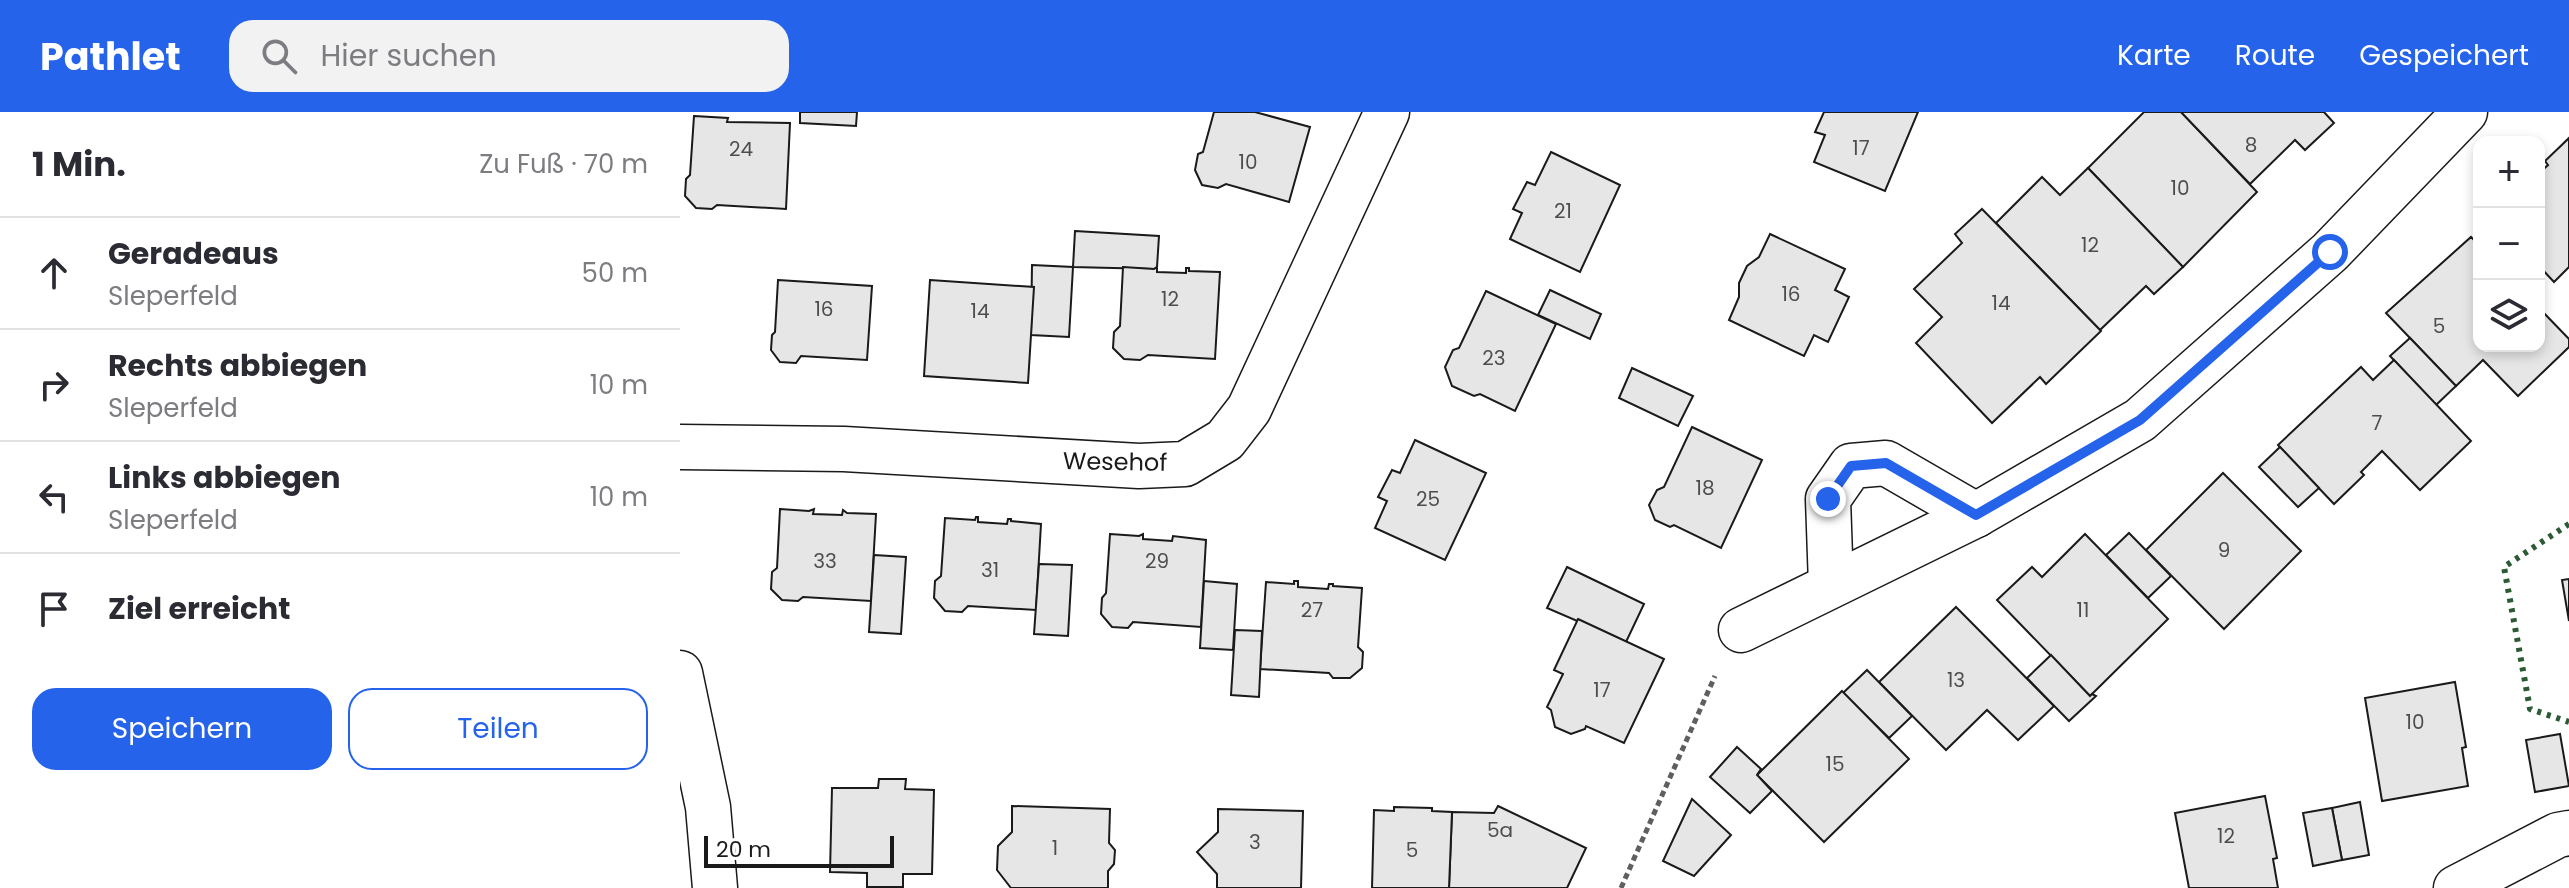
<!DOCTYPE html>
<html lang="de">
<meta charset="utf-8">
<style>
body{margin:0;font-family:Poppins,sans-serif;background:#f2f2f3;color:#2b2b33}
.controls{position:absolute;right:24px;top:24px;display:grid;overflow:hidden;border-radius:16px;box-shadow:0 4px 12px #0003}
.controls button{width:72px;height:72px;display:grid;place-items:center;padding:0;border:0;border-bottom:2px solid #e1e1e2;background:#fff;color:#2b2b33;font:40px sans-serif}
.scale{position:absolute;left:24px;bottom:20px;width:190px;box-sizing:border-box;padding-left:8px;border:4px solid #1a1a1a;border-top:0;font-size:22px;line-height:28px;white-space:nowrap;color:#1a1a1a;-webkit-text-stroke:6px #fff;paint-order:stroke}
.stop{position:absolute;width:24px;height:24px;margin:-18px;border:6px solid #2563eb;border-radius:50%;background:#fff}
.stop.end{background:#2563eb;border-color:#fff;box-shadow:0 2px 8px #0008}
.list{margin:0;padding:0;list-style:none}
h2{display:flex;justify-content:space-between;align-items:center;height:104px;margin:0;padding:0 32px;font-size:34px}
h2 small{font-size:26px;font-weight:400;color:#7c7c81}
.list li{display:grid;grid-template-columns:52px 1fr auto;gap:24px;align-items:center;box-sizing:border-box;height:112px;padding:0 32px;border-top:2px solid #e1e1e2}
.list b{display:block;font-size:30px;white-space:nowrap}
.list p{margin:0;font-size:26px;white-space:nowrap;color:#7c7c81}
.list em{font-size:26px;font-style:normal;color:#7c7c81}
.actions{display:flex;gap:16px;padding:24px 32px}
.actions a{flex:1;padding:18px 0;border:2px solid #2563eb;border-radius:24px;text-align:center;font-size:28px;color:#2563eb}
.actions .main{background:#2563eb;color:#fff}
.icon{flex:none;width:44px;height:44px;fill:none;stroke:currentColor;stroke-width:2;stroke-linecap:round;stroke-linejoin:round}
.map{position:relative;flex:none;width:1889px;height:776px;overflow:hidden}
header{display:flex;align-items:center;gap:48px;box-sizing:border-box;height:112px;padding:0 40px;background:#2563eb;color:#fff}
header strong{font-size:38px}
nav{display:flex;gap:44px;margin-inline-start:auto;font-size:28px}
.search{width:560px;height:72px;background:#f2f2f3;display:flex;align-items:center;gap:20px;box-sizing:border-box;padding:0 28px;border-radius:24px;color:#7c7c81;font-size:30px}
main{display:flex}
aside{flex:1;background:#fff}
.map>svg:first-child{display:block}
.building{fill:#e6e6e6;stroke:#1a1a1a;stroke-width:2}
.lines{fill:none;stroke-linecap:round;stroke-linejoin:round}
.street-casing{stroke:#1a1a1a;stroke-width:47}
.path{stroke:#5f5f5f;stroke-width:5;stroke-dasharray:6 4;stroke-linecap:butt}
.street{stroke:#fff;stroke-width:44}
.hedge{stroke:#2b5a34;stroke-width:6;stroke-dasharray:4 6;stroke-linecap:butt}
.route{stroke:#2563eb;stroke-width:10}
.labels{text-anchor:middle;stroke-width:6;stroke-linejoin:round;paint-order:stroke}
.number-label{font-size:20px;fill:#4d4d4d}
.street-label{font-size:24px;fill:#1a1a1a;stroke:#fff}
</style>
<header>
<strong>Pathlet</strong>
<div class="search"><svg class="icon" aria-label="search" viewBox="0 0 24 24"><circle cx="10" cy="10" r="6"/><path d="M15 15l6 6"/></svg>Hier suchen</div>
<nav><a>Karte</a><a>Route</a><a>Gespeichert</a></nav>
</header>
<main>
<aside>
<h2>1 Min.<small>Zu Fuß · 70 m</small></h2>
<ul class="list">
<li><svg class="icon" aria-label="ahead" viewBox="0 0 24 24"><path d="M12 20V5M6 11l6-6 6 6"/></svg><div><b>Geradeaus</b><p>Sleperfeld</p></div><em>50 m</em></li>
<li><svg class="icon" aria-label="right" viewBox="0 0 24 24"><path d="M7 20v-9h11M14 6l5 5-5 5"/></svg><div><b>Rechts abbiegen</b><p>Sleperfeld</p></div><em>10 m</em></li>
<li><svg class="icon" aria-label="left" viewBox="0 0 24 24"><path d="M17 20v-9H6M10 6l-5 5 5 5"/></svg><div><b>Links abbiegen</b><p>Sleperfeld</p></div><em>10 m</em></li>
<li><svg class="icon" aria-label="arrive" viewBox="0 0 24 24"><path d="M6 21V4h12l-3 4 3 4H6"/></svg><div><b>Ziel erreicht</b></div></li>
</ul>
<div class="actions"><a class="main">Speichern</a><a>Teilen</a></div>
</aside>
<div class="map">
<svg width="1889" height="776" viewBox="0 0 1889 776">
<rect width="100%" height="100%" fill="#fff"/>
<g class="building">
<polygon points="120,0 177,0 176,14 120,11"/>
<polygon points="534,0 575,0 630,15 609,90 546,72 538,76 522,73 515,58 518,42 523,40"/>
<polygon points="1144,0 1238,0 1205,79 1134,50 1145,23 1135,20"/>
<polygon points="1464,0 1501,0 1577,80 1503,155 1408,56"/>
<polygon points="1501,0 1644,0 1654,11 1625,38 1615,28 1570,72"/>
<polygon points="14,4 48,6 47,10 110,11 106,97 37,93 32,97 16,96 5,84 6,67 10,63"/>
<polygon points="1889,26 1889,155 1874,170 1859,154 1859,61 1868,53 1865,49"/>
<polygon points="871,40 940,73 900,160 830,127 842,101 833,97 847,70 855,73"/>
<polygon points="1408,56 1503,155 1474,182 1466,174 1420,218 1316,111 1362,65 1380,83"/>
<polygon points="1302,97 1421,219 1366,272 1360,265 1312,311 1236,231 1262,205 1234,177 1282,131 1275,122"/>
<polygon points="395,119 479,124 477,155 474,157 393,155"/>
<polygon points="1090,122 1165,157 1155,178 1169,185 1148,230 1134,223 1124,244 1049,208 1059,185 1059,171 1067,154 1079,145"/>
<polygon points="1791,125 1799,133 1799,234 1859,234 1859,196 1889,227 1889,235 1838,284 1803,248 1776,274 1706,201"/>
<polygon points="352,153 393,155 389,225 351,223"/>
<polygon points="443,155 474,157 477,155 477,160 506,161 506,156 509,156 509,159 540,160 535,247 468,243 460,248 444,247 433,236 434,220 440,214"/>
<polygon points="98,168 192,174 187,248 121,244 116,251 100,250 91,238 92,223 95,220"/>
<polygon points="250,168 354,175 348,271 244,264"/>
<polygon points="870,178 921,202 910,227 858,203"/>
<polygon points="806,179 876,212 835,299 800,282 794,284 772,274 765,255 773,238 779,236"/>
<polygon points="1730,226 1776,274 1756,293 1710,244"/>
<polygon points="1714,248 1791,329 1740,378 1702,339 1681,360 1684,363 1654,392 1598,333 1681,255 1693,268"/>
<polygon points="952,256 1013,284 998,314 939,286"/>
<polygon points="1012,315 1082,348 1041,436 994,413 990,415 975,408 969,393 977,378 984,375"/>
<polygon points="735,328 806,361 765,448 695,416 707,389 698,385 712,358 720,361"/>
<polygon points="1600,335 1639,376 1618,395 1579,355"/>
<polygon points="1543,361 1621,439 1544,517 1466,438"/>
<polygon points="100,397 129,399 134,397 133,402 162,403 163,398 167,401 196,402 191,489 123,485 118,489 102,488 91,477 92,460 97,456"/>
<polygon points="296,405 298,405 298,410 327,412 328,407 331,407 331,409 361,412 356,498 288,494 282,500 265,499 254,486 255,469 261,464 265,406 295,408"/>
<polygon points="1449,421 1491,464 1468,486 1426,443"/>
<polygon points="430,422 459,424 463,422 463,427 492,429 493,424 526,428 521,515 453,510 448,516 432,515 421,502 422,486 426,481"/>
<polygon points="1405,422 1488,507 1410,584 1317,488 1352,455 1362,465"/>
<polygon points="194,443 226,445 221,522 189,520"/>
<polygon points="359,452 392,453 388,524 354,522"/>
<polygon points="887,455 964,492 946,530 867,496"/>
<polygon points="1889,467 1889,509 1882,468"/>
<polygon points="524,469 557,472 553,538 520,536"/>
<polygon points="614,469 618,469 618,475 648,477 649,472 653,472 653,474 682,476 678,535 683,540 682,556 670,566 653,566 649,561 580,557 586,470 614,472"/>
<polygon points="1276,495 1374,594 1338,628 1307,598 1266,638 1199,570"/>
<polygon points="898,507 984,547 944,631 906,614 905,617 891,622 875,615 871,598 867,595 883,562 874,558"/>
<polygon points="555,518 582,519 579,585 551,583"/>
<polygon points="1371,543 1410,584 1412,582 1416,584 1389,609 1347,566"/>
<polygon points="1187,558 1232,604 1209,626 1163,581"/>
<polygon points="1775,570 1786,635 1782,636 1788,674 1702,689 1685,586"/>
<polygon points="1162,579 1229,647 1144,730 1077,663"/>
<polygon points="1880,622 1889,674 1855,680 1846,628"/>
<polygon points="1057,635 1081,657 1077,663 1092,679 1070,701 1030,665"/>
<polygon points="199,667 226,667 225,677 254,678 252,762 223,762 223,775 187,775 187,761 150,760 152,676 198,676"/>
<polygon points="1585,684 1597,746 1593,747 1598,776 1509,776 1495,701"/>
<polygon points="1012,687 1051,723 1014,764 983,749"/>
<polygon points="1680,690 1689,743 1662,748 1652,696"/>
<polygon points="332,694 430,697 429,731 435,738 434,752 428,759 428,776 331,776 317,758 318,734 332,720"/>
<polygon points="818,694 906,736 887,776 769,776 772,700 814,701"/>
<polygon points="714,695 752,696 752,699 772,700 769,776 692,776 694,698 714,699"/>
<polygon points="1652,696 1662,748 1633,754 1623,701"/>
<polygon points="538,697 623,699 621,776 537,776 537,762 517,740 538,720"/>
</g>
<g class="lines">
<g class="street-casing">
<g id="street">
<polyline points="0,335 164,337 459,354 505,352 545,328 569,297 707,0"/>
<polyline points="1151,473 1148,387 1171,354 1206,351 1296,403"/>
<polyline points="1061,518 1296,403 1460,308 1650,140 1785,0"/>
<polyline points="0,561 28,695 35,776"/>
<polyline points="1776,776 1878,723 1889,721"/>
</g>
</g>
<polyline class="path" points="941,776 1035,564"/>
<use href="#street" class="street"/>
<polyline class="hedge" points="1889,412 1824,455 1850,597 1889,610"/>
</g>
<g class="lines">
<polyline class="route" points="1148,387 1171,354 1206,351 1296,403 1460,308 1650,140"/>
</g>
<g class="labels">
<g class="number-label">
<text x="1571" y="40">8</text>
<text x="1181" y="43">17</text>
<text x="61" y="44">24</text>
<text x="568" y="57">10</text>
<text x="1500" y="83">10</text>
<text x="883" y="106">21</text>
<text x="1410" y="140">12</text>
<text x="1111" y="189">16</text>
<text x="490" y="194">12</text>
<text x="1321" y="198">14</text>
<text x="144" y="204">16</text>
<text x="300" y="206">14</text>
<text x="1759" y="221">5</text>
<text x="814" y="253">23</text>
<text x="1697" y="318">7</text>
<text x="1025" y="383">18</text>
<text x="748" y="394">25</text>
<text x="1544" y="445">9</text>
<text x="145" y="456">33</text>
<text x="477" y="456">29</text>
<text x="310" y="465">31</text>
<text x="632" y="505">27</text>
<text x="1403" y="505">11</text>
<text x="1276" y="575">13</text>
<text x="922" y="585">17</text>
<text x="1735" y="617">10</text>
<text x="1155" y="659">15</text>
<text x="820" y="725">5a</text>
<text x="1546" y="731">12</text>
<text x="575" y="737">3</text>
<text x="375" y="743">1</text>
<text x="732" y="745">5</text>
</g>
<g class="street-label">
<text transform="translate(435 350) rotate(1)" y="8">Wesehof</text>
</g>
</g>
</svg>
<div class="controls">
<button>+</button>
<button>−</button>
<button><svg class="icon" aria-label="layers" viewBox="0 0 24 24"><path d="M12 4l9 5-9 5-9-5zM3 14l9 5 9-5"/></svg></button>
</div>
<div class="scale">20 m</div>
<div class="stop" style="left:1650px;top:140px"></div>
<div class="stop end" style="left:1148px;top:387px"></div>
</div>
</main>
